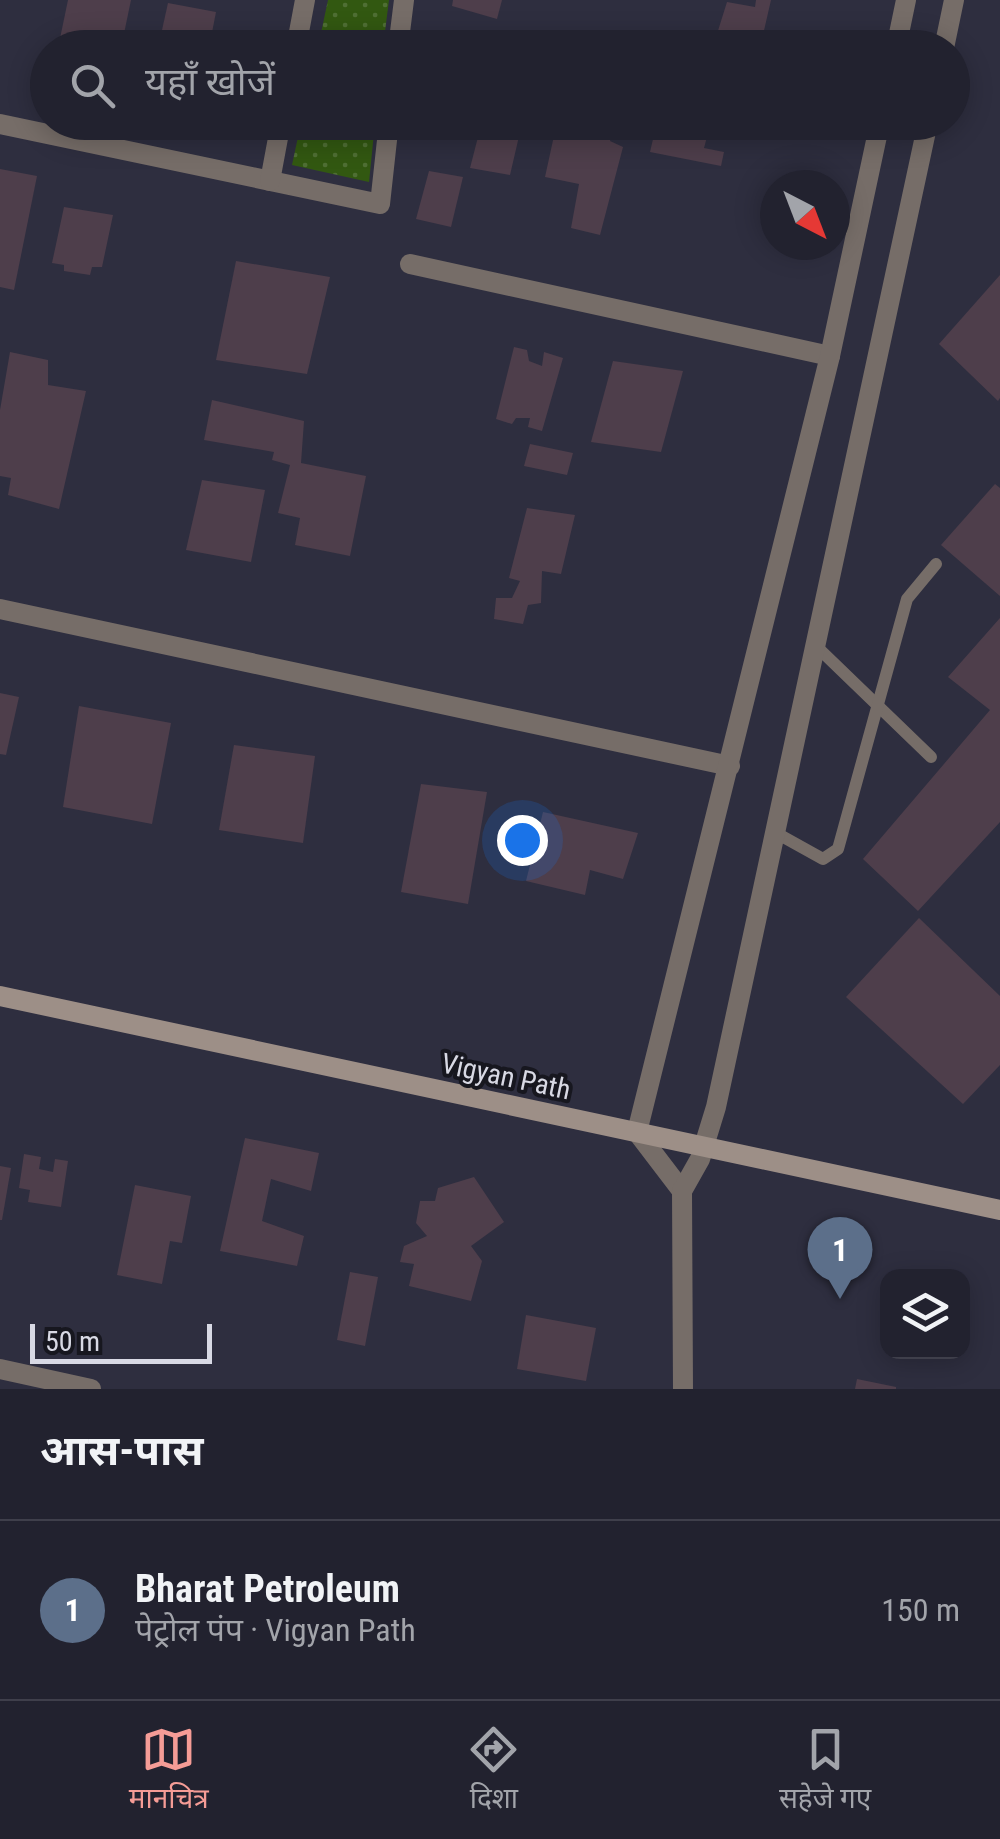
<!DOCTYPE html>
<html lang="hi">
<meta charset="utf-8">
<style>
body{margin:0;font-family:"Roboto Condensed","Noto Sans Devanagari",sans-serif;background:#2e2f3b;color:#f1f3f6}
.controls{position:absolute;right:30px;bottom:30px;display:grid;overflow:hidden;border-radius:20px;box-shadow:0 5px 25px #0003}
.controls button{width:90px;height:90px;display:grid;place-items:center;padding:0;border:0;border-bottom:2px solid #3f3f4b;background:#22222f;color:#f1f3f6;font:50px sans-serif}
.compass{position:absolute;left:760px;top:170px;width:90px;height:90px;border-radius:50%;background:#22222f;box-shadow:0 5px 25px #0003;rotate:138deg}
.scale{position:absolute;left:30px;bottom:25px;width:182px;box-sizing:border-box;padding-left:10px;border:5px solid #d8d9e4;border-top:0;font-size:28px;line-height:35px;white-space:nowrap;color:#d8d9e4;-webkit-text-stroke:8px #17171f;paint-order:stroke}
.you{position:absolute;left:522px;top:840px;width:35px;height:35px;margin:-25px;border:8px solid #fff;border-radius:50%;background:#1a73e8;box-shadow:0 0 0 15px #1a73e833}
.badge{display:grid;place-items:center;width:65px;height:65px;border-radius:50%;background:#f59c96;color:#fff;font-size:32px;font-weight:700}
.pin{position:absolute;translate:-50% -82px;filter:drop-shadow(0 2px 5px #0008)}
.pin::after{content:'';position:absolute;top:52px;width:35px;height:30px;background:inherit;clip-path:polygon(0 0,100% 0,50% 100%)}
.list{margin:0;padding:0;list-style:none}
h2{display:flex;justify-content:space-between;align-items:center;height:130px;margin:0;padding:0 40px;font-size:42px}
h2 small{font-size:32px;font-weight:400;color:#a2a4aa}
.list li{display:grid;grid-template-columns:65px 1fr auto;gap:30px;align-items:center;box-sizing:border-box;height:180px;padding:0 40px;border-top:2px solid #3f3f4b}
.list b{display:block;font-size:38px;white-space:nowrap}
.list p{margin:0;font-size:32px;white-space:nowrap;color:#a2a4aa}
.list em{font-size:32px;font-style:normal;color:#a2a4aa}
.icon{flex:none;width:55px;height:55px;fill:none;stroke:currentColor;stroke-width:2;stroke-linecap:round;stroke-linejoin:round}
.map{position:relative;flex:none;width:1000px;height:1389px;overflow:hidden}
.search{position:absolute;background:#22222f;box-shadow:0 5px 25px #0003;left:30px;right:30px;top:30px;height:110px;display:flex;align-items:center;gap:25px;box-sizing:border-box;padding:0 35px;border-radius:55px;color:#a2a4aa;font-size:38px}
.sheet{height:310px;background:#22222f}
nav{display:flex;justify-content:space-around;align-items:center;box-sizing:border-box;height:140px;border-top:2px solid #3f3f4b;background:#22222f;font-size:28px;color:#a2a4aa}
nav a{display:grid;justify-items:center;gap:5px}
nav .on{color:#f59c96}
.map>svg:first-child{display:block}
.park{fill:url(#park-dots)}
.building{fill:#4e3e4b}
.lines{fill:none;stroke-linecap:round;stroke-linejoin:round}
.service{stroke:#766d68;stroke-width:12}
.minor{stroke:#766d68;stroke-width:20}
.secondary{stroke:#9d8f87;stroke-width:20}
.labels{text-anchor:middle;stroke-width:8;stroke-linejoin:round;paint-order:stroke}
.street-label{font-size:28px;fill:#d8d9e4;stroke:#17171f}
</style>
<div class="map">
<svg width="1000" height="1389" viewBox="0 0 1000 1389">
<defs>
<pattern id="park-dots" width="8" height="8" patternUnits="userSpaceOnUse" patternTransform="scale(2.5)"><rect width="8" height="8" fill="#325811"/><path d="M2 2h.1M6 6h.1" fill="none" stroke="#4f6f34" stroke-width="1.8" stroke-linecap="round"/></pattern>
</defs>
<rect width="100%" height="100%" fill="#2e2e3f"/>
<g class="park">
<polygon points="328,0 389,0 383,47 318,47"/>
<polygon points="301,123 375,123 369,182 292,165"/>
</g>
<g class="building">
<polygon points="68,0 131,0 121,48 58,48"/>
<polygon points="453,0 502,0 497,19 452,6"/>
<polygon points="756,0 771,0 760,48 699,48 704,35 716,37 727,2 755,7"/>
<polygon points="168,3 216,12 209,48 158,48"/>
<polygon points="557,122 616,122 610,141 623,147 600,235 571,228 579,184 545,177"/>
<polygon points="657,122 711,122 704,148 724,152 721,166 650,152"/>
<polygon points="501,129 520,132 510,175 470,168 478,137 498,139"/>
<polygon points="0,169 37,176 14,290 0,287"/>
<polygon points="429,171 463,177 451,227 416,219"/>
<polygon points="64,207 113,215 102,267 92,267 90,275 64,271 64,265 52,263"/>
<polygon points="236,261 330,277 307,374 216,360"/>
<polygon points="1000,275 1000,398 998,401 939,344"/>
<polygon points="514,347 527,350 529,361 542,366 544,352 563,358 542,431 528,427 530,418 516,418 512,424 496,419"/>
<polygon points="10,352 48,360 48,385 86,391 59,509 8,495 11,478 0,476 0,410"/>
<polygon points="613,361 683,371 661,452 591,442"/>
<polygon points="212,400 304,421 301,463 366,476 350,556 295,545 300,518 278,513 290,465 272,460 274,452 204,440"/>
<polygon points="530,444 573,453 567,475 524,466"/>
<polygon points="202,480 265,490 251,562 186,550"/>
<polygon points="995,484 1000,488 1000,596 941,545"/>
<polygon points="527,508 575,515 561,574 542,571 541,603 528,605 523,624 494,619 496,598 512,598 520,581 509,578"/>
<polygon points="1000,618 1000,822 918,911 863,859 990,710 948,677"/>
<polygon points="0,693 19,697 6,755 0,754"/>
<polygon points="79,706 171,723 152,824 63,807"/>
<polygon points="234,745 315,756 303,843 219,830"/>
<polygon points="421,784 487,792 468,904 401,892"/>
<polygon points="543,812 638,833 623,879 590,870 585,895 526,881"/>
<polygon points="919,918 1000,996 1000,1065 963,1104 846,997"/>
<polygon points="245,1138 319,1153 311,1191 271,1179 262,1221 304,1236 297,1266 220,1251"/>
<polygon points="24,1154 41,1157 39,1169 53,1172 55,1159 68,1161 61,1207 28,1202 30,1190 19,1188"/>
<polygon points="0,1166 11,1168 2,1220 0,1220"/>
<polygon points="474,1177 504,1222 471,1246 482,1261 471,1301 409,1286 414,1264 400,1262 404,1246 427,1236 416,1223 420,1201 435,1201 438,1188"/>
<polygon points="135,1185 191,1196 182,1243 170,1241 162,1284 117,1275"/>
<polygon points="350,1272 378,1277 365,1346 337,1340"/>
<polygon points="526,1315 596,1328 586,1381 517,1369"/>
<polygon points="857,1379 896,1387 896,1389 855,1389"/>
</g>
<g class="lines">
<g class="service">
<polyline points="815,645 931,757"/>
<polyline points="778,834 823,859 838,849 907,599 936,564"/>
</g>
<g class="minor">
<polyline points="296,48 305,0"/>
<polyline points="398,48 404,0"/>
<polyline points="896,48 906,0"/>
<polyline points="944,48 954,0"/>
<polyline points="0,124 380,204 389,122"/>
<polyline points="270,181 281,122"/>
<polyline points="410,264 830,356"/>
<polyline points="0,609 730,766"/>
<polyline points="682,1191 637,1132 830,356 880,122"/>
<polyline points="0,1369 91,1389"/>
<polyline points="683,1389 682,1191 700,1159 716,1107 928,122"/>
</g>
<polyline class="secondary" points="0,996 1000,1210"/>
</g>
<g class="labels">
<g class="street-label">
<text transform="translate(506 1076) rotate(12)" y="10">Vigyan Path</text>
</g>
</g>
</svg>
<div class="controls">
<button><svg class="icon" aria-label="layers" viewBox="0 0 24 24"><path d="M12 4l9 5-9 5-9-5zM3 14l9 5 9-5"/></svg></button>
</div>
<svg class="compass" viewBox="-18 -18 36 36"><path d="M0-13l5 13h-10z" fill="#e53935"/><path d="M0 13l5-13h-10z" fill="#a2a4aa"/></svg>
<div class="scale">50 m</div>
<div class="you"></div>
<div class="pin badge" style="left:840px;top:1299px;background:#5c6f8a">1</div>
<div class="search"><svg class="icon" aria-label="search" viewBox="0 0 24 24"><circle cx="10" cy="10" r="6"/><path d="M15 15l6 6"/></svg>यहाँ खोजें</div>
</div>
<section class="sheet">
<h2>आस-पास<small></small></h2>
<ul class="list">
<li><span class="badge" style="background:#5c6f8a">1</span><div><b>Bharat Petroleum</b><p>पेट्रोल पंप · Vigyan Path</p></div><em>150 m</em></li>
</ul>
</section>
<nav>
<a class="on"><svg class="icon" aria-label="map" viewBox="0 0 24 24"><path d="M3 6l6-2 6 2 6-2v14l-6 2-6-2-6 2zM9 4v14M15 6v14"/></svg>मानचित्र</a>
<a><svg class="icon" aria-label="directions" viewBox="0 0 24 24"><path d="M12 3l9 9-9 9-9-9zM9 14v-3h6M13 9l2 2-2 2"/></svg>दिशा</a>
<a><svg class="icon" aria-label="saved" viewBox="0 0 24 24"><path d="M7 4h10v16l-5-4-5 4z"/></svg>सहेजे गए</a>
</nav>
